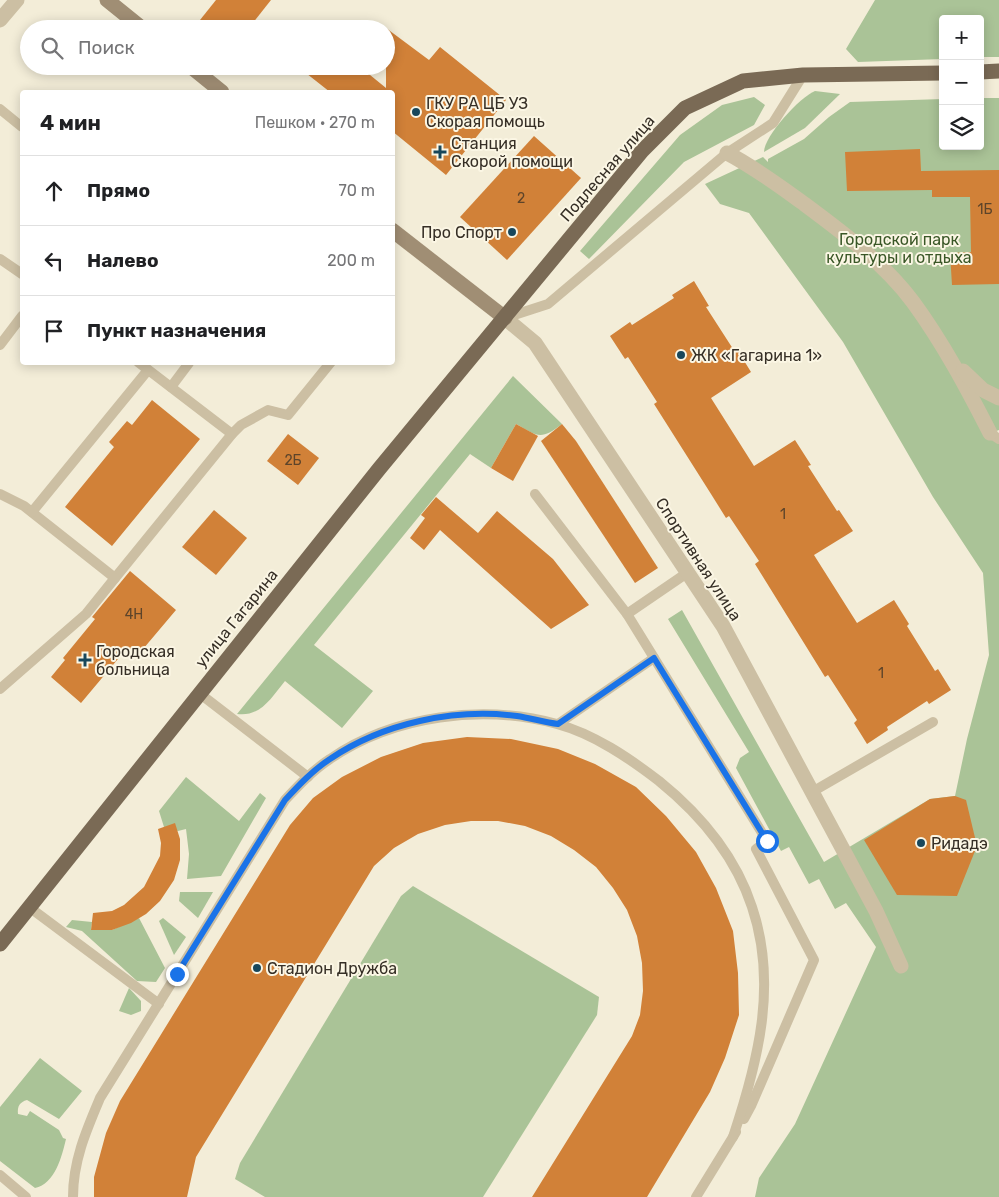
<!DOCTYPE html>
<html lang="ru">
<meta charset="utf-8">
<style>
body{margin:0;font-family:Rubik,sans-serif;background:#f6f6f6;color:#202124}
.controls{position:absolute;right:15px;top:15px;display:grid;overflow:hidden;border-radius:5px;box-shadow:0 2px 12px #0003}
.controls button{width:45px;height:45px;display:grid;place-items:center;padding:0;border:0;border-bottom:1px solid #e0e0e0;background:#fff;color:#202124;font:25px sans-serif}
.stop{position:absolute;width:15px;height:15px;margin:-11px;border:4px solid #1a73e8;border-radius:50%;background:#fff}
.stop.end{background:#1a73e8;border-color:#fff;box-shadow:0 1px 5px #0008}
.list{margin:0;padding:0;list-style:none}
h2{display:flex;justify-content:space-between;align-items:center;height:65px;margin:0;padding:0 20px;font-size:21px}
h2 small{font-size:16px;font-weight:400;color:#757577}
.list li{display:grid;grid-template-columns:32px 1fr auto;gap:15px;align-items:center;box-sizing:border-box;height:70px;padding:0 20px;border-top:1px solid #e0e0e0}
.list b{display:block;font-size:19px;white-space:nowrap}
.list em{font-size:16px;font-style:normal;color:#757577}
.icon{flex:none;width:28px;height:28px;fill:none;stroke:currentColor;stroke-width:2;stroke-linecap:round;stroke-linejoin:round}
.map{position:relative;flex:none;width:999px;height:1197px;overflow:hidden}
.search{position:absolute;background:#fff;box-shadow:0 2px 12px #0003;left:20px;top:20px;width:375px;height:55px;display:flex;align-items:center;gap:12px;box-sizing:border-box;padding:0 18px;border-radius:28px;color:#757577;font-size:19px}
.panel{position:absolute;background:#fff;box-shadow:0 2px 12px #0003;left:20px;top:90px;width:375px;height:275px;border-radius:5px}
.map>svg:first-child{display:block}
.green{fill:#aac397}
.building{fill:#d18138}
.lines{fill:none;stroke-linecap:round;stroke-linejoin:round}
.lane{stroke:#ccbfa3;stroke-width:10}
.street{stroke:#ccbfa3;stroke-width:15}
.secondary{stroke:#a08e74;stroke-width:15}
.primary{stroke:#7a6a55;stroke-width:15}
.route{stroke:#1a73e8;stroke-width:6}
.poi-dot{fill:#18475b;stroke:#fbf6e4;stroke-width:2}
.labels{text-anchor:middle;stroke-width:4;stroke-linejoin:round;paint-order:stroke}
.number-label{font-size:14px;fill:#5d442a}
.poi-label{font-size:16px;fill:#362f26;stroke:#fbf6e4;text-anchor:start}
.street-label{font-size:16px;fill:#362f26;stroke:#fbf6e4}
.park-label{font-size:16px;fill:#3a5727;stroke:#fbf6e4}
</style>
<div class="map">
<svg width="999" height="1197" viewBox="0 0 999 1197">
<rect width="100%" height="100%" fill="#f3edd8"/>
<g class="green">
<polygon points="875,0 999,0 999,57 980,57 980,19 943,19 943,59 858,62 846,49"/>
<path d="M815,91L840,94L805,128L764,152C764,136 800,97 815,91Z"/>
<polygon points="754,97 765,105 754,125 684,162 589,259 580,251 680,135 722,105"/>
<polygon points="980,98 999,98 999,430 991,433 999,439 999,1197 755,1197 759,1178 795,1124 876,947 846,903 835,909 819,879 809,884 789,847 781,851 736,768 740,758 749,752 668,619 682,610 824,862 930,799 955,796 967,739 989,655 983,573 933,497 843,342 749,213 720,204 705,184 763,157 768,162 768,159 804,139 829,117 850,102 943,99 943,146 980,146"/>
<path d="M513,376L562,424C540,441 538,436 516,424L491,468L470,454L314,645L373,691L342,728L285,681C271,698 261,717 237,714Z"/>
<polygon points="186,777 239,821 260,793 266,798 221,876 187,879 189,854 186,829 178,831 164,827 159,811"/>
<polygon points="413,886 599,997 597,1015 483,1197 265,1197 235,1179 240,1163 401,896"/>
<polygon points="180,892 213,892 198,918 179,901"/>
<polygon points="139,918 165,968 156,982 137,981 82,931 66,927 72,920 92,922 91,930 112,930"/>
<polygon points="163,918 186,937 174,955 159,921"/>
<polygon points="129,988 141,1001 141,1011 131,1015 119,1011"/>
<path d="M40,1058L82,1091L59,1119L27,1100C20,1102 17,1106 18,1114L27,1116L30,1111L59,1130L63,1138L66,1139C62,1156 55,1184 35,1188L0,1161V1107Z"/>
</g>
<g class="building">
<polygon points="216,0 271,0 248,29 211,29 200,20"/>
<polygon points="386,28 429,60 440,47 506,100 446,175 392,131 392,92 330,92 297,66 359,66 386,88"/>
<polygon points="534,136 581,178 507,260 460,217"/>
<polygon points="920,149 921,171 999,170 999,284 952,285 950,253 971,252 970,197 932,197 932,190 847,191 845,152"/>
<polygon points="694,281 709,306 706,307 735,352 738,351 751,372 711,398 754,466 795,440 811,465 808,466 837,511 839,510 853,531 814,555 857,623 894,600 909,624 907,626 935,671 938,669 951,690 929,704 927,701 887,727 888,730 867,744 854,723 857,720 828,675 825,677 755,564 759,561 729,516 726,518 711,494 654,404 657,402 628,357 625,359 610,336 630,322 632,325 674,298 672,295"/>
<polygon points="152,400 200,439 112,546 65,507 114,447 109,442 127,421 132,425"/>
<polygon points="516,424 538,436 513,481 491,468"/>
<polygon points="562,424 576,441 658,568 635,583 541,441"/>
<polygon points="288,434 319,458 298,485 267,461"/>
<polygon points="436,497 478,533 497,511 553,559 589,605 551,629 440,530 424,550 410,538 425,518 421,515"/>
<polygon points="214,510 247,538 216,575 182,547"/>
<polygon points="130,571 176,610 138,655 128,647 81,703 51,677 65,660 63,658 95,619 92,617"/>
<polygon points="467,737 511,739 558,749 595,764 636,787 666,816 696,852 716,888 733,931 738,973 739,1015 725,1058 710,1092 647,1197 532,1197 632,1036 640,1015 643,991 642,963 637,936 627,910 613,888 596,867 574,850 551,836 525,826 498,821 471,821 445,825 418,834 394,848 374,866 196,1157 187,1197 94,1197 94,1177 106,1133 120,1101 290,825 313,798 342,777 381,757 423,743"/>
<polygon points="955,796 966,800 977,846 957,896 897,895 864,840 930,799"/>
<polygon points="175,823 180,839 180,860 174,880 160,901 146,914 131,923 112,930 91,930 93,913 112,911 124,905 144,887 160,856 161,843 158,829"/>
</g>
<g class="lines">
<g class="lane">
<polyline points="0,109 22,127"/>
<polyline points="0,259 22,274"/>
<polyline points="505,318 548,304 727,153 773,123 803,75"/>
<polyline points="0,345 22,316"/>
<polyline points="138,362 232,434"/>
<polyline points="171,387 189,363"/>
<polyline points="990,433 999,439"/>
<polyline points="0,494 24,506 115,578 232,434 241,425 268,410 288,415 331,362"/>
<polyline points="535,494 627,614 767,841 756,849 814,960 751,1106 744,1119"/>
<polyline points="32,512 148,370"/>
<polyline points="627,614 687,573"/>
<polyline points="0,689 86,614 115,578"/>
<polyline points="199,693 308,777"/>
<polyline points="558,724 654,658"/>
<polyline points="812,792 933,722"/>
<polyline points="29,907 159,1004"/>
<polyline points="0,1175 26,1197"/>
<path d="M73,1197C73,1161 86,1131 100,1098L285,800C299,785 313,770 330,759C394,715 483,704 557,724C594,734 629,758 659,781C701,815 735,855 752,907C778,984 758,1062 733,1137"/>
<polyline points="696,1197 736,1132"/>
</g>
<g class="street">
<polyline points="0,20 17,0"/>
<path d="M727,153C754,167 778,185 803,203C842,232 884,263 913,302C943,343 967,388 990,433"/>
<polyline points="505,318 535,343 723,626 876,911 901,966"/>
<polyline points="963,371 983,390 999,398"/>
</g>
<g class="secondary">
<polyline points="107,0 143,29"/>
<polyline points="190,66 222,92"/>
<polyline points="392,230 505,318"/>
</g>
<g class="primary">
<polyline points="980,72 999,71"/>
<polyline points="0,944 379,469 642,151 685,108 743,81 803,75 943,73"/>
</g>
</g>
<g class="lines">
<path class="route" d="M177,974L285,800C299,785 313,770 330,759C383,723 454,708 517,716C530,718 544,722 558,724L654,658L767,841"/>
</g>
<g class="poi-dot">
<circle cx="416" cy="112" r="5"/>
<path d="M437.5 144.5h5v5h5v5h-5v5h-5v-5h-5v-5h5z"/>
<circle cx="512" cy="232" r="5"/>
<circle cx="681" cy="355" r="5"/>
<path d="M82.5 652.5h5v5h5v5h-5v5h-5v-5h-5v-5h5z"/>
<circle cx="921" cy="843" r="5"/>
<circle cx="257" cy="968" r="5"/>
</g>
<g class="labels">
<g class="number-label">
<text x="521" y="203">2</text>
<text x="985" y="214">1Б</text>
<text x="293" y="465">2Б</text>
<text x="783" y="519">1</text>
<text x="134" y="619">4Н</text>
<text x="881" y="678">1</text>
</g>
<g class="poi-label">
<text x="426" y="109">ГКУ РА ЦБ УЗ<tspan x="426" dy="18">Скорая помощь</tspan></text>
<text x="451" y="149">Станция<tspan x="451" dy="18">Скорой помощи</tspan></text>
<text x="502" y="238" text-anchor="end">Про Спорт</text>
<text x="691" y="361">ЖК «Гагарина 1»</text>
<text x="96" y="657">Городская<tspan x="96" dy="18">больница</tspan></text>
<text x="931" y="849">Ридадэ</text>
<text x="267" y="974">Стадион Дружба</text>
</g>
<g class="street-label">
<text transform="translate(607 168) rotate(-49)" y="6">Подлесная улица</text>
<text transform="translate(699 559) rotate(57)" y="6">Спортивная улица</text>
<text transform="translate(236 618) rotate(-51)" y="6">улица Гагарина</text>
</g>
<g class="park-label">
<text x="899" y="245">Городской парк<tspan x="899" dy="18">культуры и отдыха</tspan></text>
</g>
</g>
</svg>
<div class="controls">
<button>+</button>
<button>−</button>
<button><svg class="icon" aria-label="layers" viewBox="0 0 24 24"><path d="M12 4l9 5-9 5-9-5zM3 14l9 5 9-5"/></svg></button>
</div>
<div class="stop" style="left:767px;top:841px"></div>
<div class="stop end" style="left:177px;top:974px"></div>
<div class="search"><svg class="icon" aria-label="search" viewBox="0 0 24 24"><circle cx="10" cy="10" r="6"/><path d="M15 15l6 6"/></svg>Поиск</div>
<section class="panel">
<h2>4 мин<small>Пешком · 270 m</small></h2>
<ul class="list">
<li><svg class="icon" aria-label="ahead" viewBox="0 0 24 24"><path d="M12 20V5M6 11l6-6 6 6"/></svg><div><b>Прямо</b></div><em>70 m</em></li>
<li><svg class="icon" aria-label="left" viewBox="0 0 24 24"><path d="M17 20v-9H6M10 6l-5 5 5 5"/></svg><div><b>Налево</b></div><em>200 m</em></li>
<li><svg class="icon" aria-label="arrive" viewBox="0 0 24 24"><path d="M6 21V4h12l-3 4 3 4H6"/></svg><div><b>Пункт назначения</b></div></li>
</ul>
</section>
</div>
